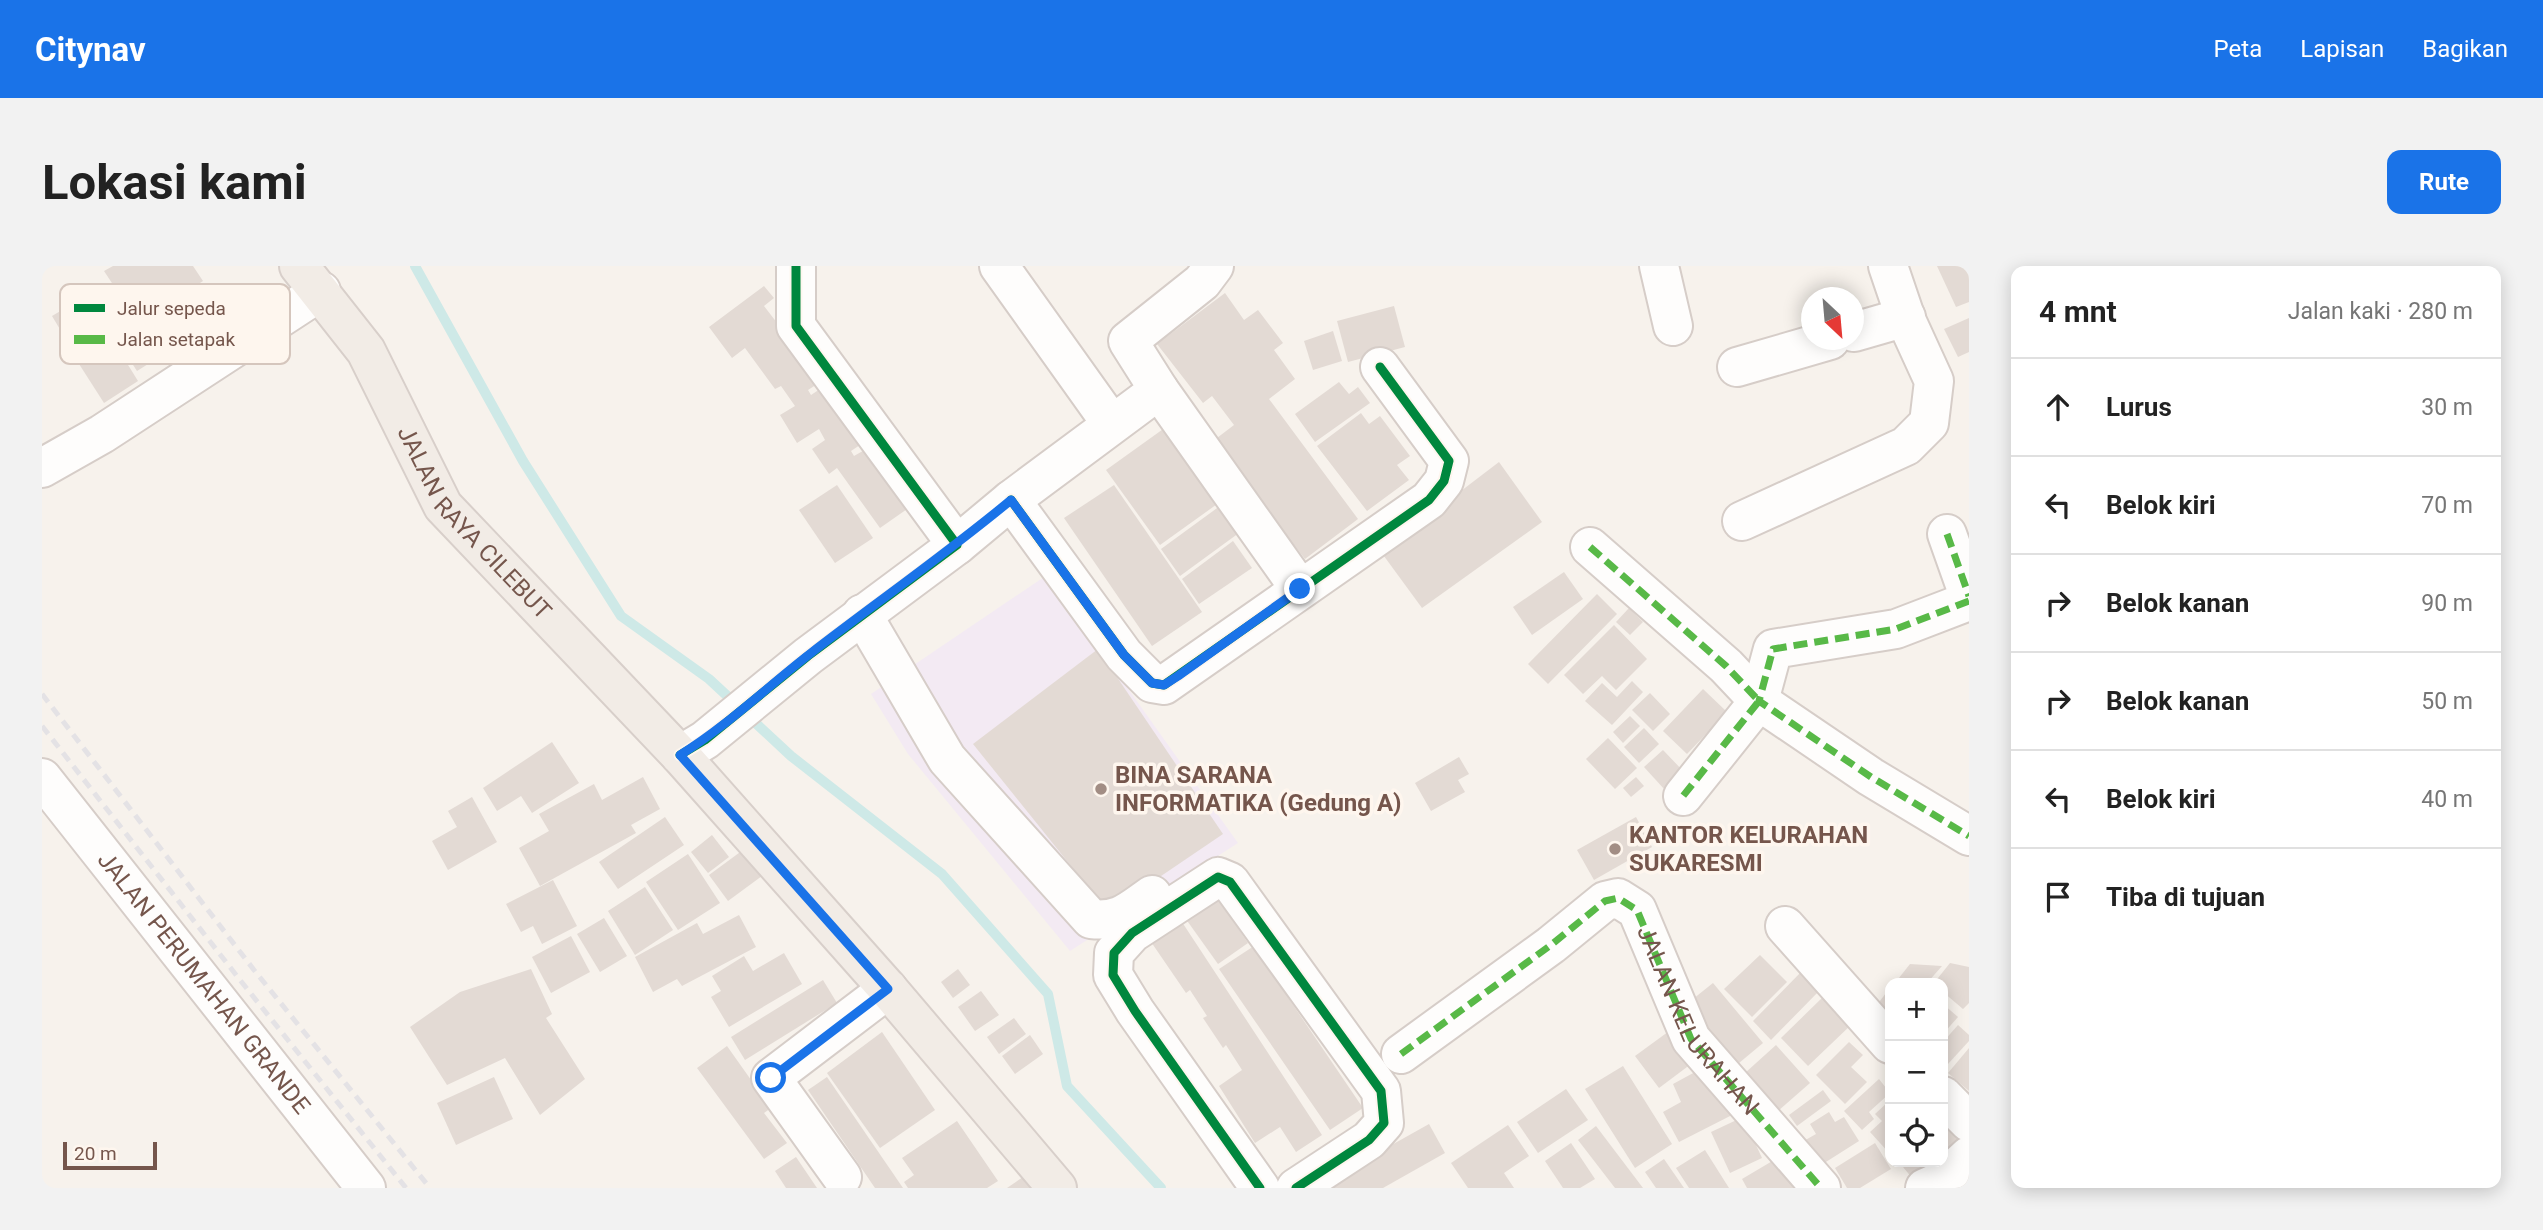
<!DOCTYPE html>
<html lang="id">
<meta charset="utf-8">
<style>
body{margin:0;font-family:Roboto,sans-serif;background:#f2f2f2;color:#222}
.controls{position:absolute;right:21px;bottom:21px;display:grid;overflow:hidden;border-radius:14px;box-shadow:0 4px 18px #0003}
.controls button{width:63px;height:63px;display:grid;place-items:center;padding:0;border:0;border-bottom:2px solid #e0e0e0;background:#fff;color:#222;font:35px sans-serif}
.compass{position:absolute;left:1759px;top:21px;width:63px;height:63px;border-radius:50%;background:#fff;box-shadow:0 4px 18px #0003;rotate:154deg}
.scale{position:absolute;left:21px;bottom:18px;width:94px;box-sizing:border-box;padding-left:7px;border:4px solid #75564c;border-top:0;font-size:19px;line-height:24px;white-space:nowrap;color:#75564c;-webkit-text-stroke:5px #fef6ee;paint-order:stroke}
.stop{position:absolute;width:21px;height:21px;margin:-16px;border:5px solid #1a73e8;border-radius:50%;background:#fff}
.stop.end{background:#1a73e8;border-color:#fff;box-shadow:0 2px 7px #0008}
.list{margin:0;padding:0;list-style:none}
h2{display:flex;justify-content:space-between;align-items:center;height:91px;margin:0;padding:0 28px;font-size:30px}
h2 small{font-size:23px;font-weight:400;color:#767676}
.list li{display:grid;grid-template-columns:46px 1fr auto;gap:21px;align-items:center;box-sizing:border-box;height:98px;padding:0 28px;border-top:2px solid #e0e0e0}
.list b{display:block;font-size:26px;white-space:nowrap}
.list em{font-size:23px;font-style:normal;color:#767676}
.icon{flex:none;width:38px;height:38px;fill:none;stroke:currentColor;stroke-width:2;stroke-linecap:round;stroke-linejoin:round}
.map{position:relative;flex:none;width:1927px;height:922px;overflow:hidden;border-radius:14px}
header{display:flex;align-items:center;gap:42px;box-sizing:border-box;height:98px;padding:0 35px;background:#1a73e8;color:#fff}
header strong{font-size:33px}
nav{display:flex;gap:38px;margin-inline-start:auto;font-size:24px}
.intro{display:flex;align-items:center;justify-content:space-between;box-sizing:border-box;height:168px;padding:0 42px}
h1{margin:0;font-size:49px}
.button{padding:18px 32px;border-radius:14px;background:#1a73e8;color:#fff;font-size:24px;font-weight:700}
main{display:flex;gap:42px;padding:0 42px}
aside{flex:1;background:#fff;border-radius:14px;box-shadow:0 4px 18px #0003}
.map>svg:first-child{display:block}
.education{fill:#f3eaf3}
.lines{fill:none;stroke-linecap:round;stroke-linejoin:round}
.stream{stroke:#cee9e7;stroke-width:10}
.building{fill:#e3dad4}
.minor-casing{stroke:#d6cdc8;stroke-width:42}
.major-casing{stroke:#d8cfca;stroke-width:42}
.minor{stroke:#fefdfc;stroke-width:38}
.major{stroke:#f2ece6;stroke-width:38}
.rail{stroke:#e4e2e5;stroke-width:5;stroke-dasharray:10 7;stroke-linecap:butt}
.quiet{stroke:#58b947;stroke-width:7;stroke-dasharray:14 7;stroke-linecap:butt}
.cycleway-casing{stroke:#fef6ee;stroke-width:13}
.cycleway{stroke:#00873e;stroke-width:9}
.route{stroke:#1a73e8;stroke-width:9}
.poi-dot{fill:#a28d84;stroke:#fef6ee;stroke-width:2.5}
.labels{text-anchor:middle;stroke-width:7;stroke-linejoin:round;paint-order:stroke}
.street-label{font-size:24px;fill:#75564c;stroke:#fef6ee}
.poi-label{font-size:24px;font-weight:bold;fill:#75564c;stroke:#fef6ee;text-anchor:start}
.key{fill:#fef6ee;stroke:#d5c6bd;stroke-width:2}
.key-label{font-size:19px;fill:#75564c}
</style>
<header>
<strong>Citynav</strong>
<nav><a>Peta</a><a>Lapisan</a><a>Bagikan</a></nav>
</header>
<div class="intro"><h1>Lokasi kami</h1><a class="button">Rute</a></div>
<main>
<div class="map">
<svg width="1927" height="922" viewBox="0 0 1927 922">
<rect width="100%" height="100%" fill="#f7f2ec"/>
<polygon class="education" points="1005,309 1196,577 1028,685 866,488 829,428"/>
<g class="lines">
<g class="stream">
<polyline points="373,0 481,195 579,350 667,413 695,439"/>
<polyline points="706,450 749,490 900,608 1006,728 1025,820 1119,922"/>
</g>
</g>
<g class="building">
<polygon points="71,0 151,0 161,15 124,39 146,73 95,105 76,76 99,61 62,5"/>
<polygon points="1895,0 1927,0 1927,36 1914,41"/>
<polygon points="722,20 732,32 722,40 780,115 766,124 769,129 784,119 821,177 809,185 812,190 826,182 868,241 838,262 795,202 787,208 770,183 783,174 777,163 755,177 738,149 753,140 739,120 733,123 703,82 690,92 667,61"/>
<polygon points="1183,27 1202,54 1216,44 1241,77 1232,84 1253,113 1227,133 1316,253 1263,293 1171,175 1192,159 1170,130 1161,137 1115,78"/>
<polygon points="47,28 65,58 28,80 10,50"/>
<polygon points="1352,40 1363,81 1306,96 1295,55"/>
<polygon points="1927,52 1927,86 1916,91 1902,63"/>
<polygon points="65,65 96,115 62,137 30,87"/>
<polygon points="1291,65 1300,95 1271,104 1262,75"/>
<polygon points="1297,116 1307,128 1316,121 1328,137 1273,176 1253,148"/>
<polygon points="1319,147 1327,158 1338,150 1368,190 1355,199 1367,214 1325,245 1275,180"/>
<polygon points="1124,161 1178,236 1118,279 1064,204"/>
<polygon points="1457,196 1500,256 1380,342 1339,286"/>
<polygon points="795,219 831,272 793,297 757,244"/>
<polygon points="1072,219 1160,346 1110,380 1022,252"/>
<polygon points="1182,237 1201,264 1138,310 1119,283"/>
<polygon points="1191,275 1210,302 1157,338 1140,313"/>
<polygon points="1522,306 1541,333 1490,369 1471,341"/>
<polygon points="1555,328 1575,348 1506,418 1486,398"/>
<polygon points="1587,342 1601,356 1588,369 1574,356"/>
<polygon points="1572,359 1605,393 1574,424 1560,410 1541,428 1522,409"/>
<polygon points="1056,383 1181,568 1066,646 931,478"/>
<polygon points="1590,415 1601,426 1570,459 1543,435 1560,417 1575,431"/>
<polygon points="1661,423 1685,446 1645,488 1621,465"/>
<polygon points="1608,427 1628,448 1611,465 1590,444"/>
<polygon points="1588,450 1598,460 1581,477 1571,466"/>
<polygon points="1602,462 1617,478 1597,497 1582,481"/>
<polygon points="1566,472 1595,502 1573,523 1544,493"/>
<polygon points="510,476 537,517 490,547 479,530 455,545 441,522"/>
<polygon points="1621,484 1642,506 1623,524 1602,501"/>
<polygon points="1417,491 1427,508 1416,514 1423,526 1389,545 1373,517"/>
<polygon points="601,511 618,543 589,559 594,567 498,620 477,582 507,565 497,548 552,518 560,534"/>
<polygon points="1594,511 1602,520 1589,531 1581,522"/>
<polygon points="430,531 455,576 406,604 390,575 415,561 406,545"/>
<polygon points="623,551 642,579 576,623 557,596"/>
<polygon points="1594,551 1610,581 1552,614 1535,584"/>
<polygon points="670,569 687,591 666,607 649,586"/>
<polygon points="705,581 724,607 686,635 667,609"/>
<polygon points="646,588 678,637 636,664 604,616"/>
<polygon points="511,614 535,660 500,678 491,660 479,666 464,638"/>
<polygon points="603,621 631,664 593,689 566,645"/>
<polygon points="1172,627 1206,677 1176,698 1141,649"/>
<polygon points="697,649 714,681 640,720 635,713 611,726 593,691 655,657 661,668"/>
<polygon points="1136,650 1280,869 1254,886 1238,861 1213,877 1177,820 1200,804 1184,779 1181,782 1161,752 1165,750 1148,724 1144,727 1105,670"/>
<polygon points="562,652 585,690 558,706 535,668"/>
<polygon points="529,670 548,706 509,727 490,691"/>
<polygon points="1215,678 1256,723 1245,730 1321,842 1288,864 1177,703"/>
<polygon points="742,687 760,718 687,761 669,731 679,725 670,710 702,690 711,705"/>
<polygon points="1718,689 1745,716 1710,751 1682,723"/>
<polygon points="1908,697 1927,701 1927,737 1921,743 1901,726 1901,717 1892,717"/>
<polygon points="1868,698 1900,700 1885,717 1853,717"/>
<polygon points="489,703 510,748 504,752 543,813 498,849 463,792 405,819 368,761 418,726"/>
<polygon points="916,703 928,719 911,732 899,716"/>
<polygon points="1761,704 1779,723 1729,774 1711,755"/>
<polygon points="781,714 795,737 703,794 689,771"/>
<polygon points="1671,717 1721,777 1691,802 1641,741"/>
<polygon points="1848,722 1848,761 1830,745"/>
<polygon points="939,725 957,749 933,765 916,741"/>
<polygon points="1782,730 1810,758 1766,800 1739,772"/>
<polygon points="1901,738 1916,751 1901,768"/>
<polygon points="972,752 984,768 957,788 945,771"/>
<polygon points="1916,759 1927,769 1927,775 1906,798 1901,794 1901,776"/>
<polygon points="1630,763 1653,795 1617,822 1593,790"/>
<polygon points="840,766 893,844 838,882 785,807"/>
<polygon points="988,769 1001,788 973,808 960,790"/>
<polygon points="1807,776 1821,789 1809,801 1825,816 1803,838 1774,809"/>
<polygon points="1734,779 1768,817 1736,845 1703,807"/>
<polygon points="685,780 729,842 722,847 745,877 722,893 655,802"/>
<polygon points="1927,782 1927,825 1906,807"/>
<polygon points="1666,799 1692,848 1637,876 1621,846 1639,836 1631,818"/>
<polygon points="1581,800 1630,878 1593,902 1543,823"/>
<polygon points="452,811 471,853 414,879 395,837"/>
<polygon points="785,811 861,922 833,922 766,824"/>
<polygon points="1837,813 1848,827 1827,846 1832,853 1820,864 1802,845"/>
<polygon points="1524,823 1546,854 1496,887 1475,856"/>
<polygon points="1781,824 1789,835 1755,860 1747,849"/>
<polygon points="1848,834 1848,888 1828,866 1840,855 1833,848"/>
<polygon points="1787,846 1793,856 1802,851 1817,875 1776,901 1760,876 1774,868 1768,858"/>
<polygon points="1701,851 1720,892 1688,907 1669,866"/>
<polygon points="915,855 956,915 945,922 866,922 862,916 872,909 860,892"/>
<polygon points="1387,858 1403,887 1341,922 1273,922"/>
<polygon points="1466,859 1487,890 1462,907 1472,922 1426,922 1409,897"/>
<polygon points="1912,859 1926,876 1875,918 1861,901 1867,896 1901,896 1901,868"/>
<polygon points="1554,860 1601,922 1573,922 1536,874"/>
<polygon points="1529,877 1553,913 1538,922 1521,922 1503,895"/>
<polygon points="1833,877 1849,903 1818,922 1805,922 1793,902"/>
<polygon points="1663,884 1687,922 1647,922 1634,902"/>
<polygon points="1739,890 1757,922 1705,922 1700,913"/>
<polygon points="754,891 775,922 744,922 733,905"/>
<polygon points="1622,893 1642,922 1614,922 1603,906"/>
<polygon points="984,909 993,922 965,922"/>
</g>
<g class="lines">
<g class="minor-casing">
<g id="minor">
<polyline points="957,0 1069,157"/>
<polyline points="1617,0 1631,60"/>
<polyline points="1812,66 1864,51"/>
<polyline points="1695,101 1788,74"/>
<polyline points="1117,124 1258,323"/>
<polyline points="0,202 60,168 279,25"/>
<polyline points="969,234 1082,389 1110,417 1122,419 1387,234 1402,215 1407,195 1338,101"/>
<polyline points="1700,255 1864,180 1887,157 1892,115 1865,56 1846,0"/>
<polyline points="1905,268 1927,330"/>
<polyline points="915,279 969,234 1117,124 1086,75 1160,16 1172,0"/>
<polyline points="1548,281 1684,400 1717,435 1641,530"/>
<polyline points="1927,335 1854,363 1731,383 1717,435 1829,511 1927,570"/>
<path d="M820,348L905,493L1049,653C1078,656 1088,644 1110,629"/>
<polyline points="638,489 663,474 766,390 915,279 754,60 754,0"/>
<path id="s1" d="M0,512L324,922"/>
<polyline points="1743,660 1848,778"/>
<path id="s2" d="M1359,788L1509,679L1563,635L1576,632L1595,644L1649,773L1779,922"/>
<polyline points="1901,830 1927,856"/>
<polyline points="800,911 729,812 846,723"/>
<polyline points="1218,922 1093,745 1071,709 1072,687 1090,667 1176,611 1188,616 1339,825 1342,857 1327,874 1254,922"/>
<polyline points="1883,922 1901,914 1927,890"/>
</g>
</g>
<g class="major-casing">
<g id="major">
<path id="s3" d="M257,0L324,85L401,240L638,489L846,723L1015,922"/>
</g>
</g>
<use href="#minor" class="minor"/>
<use href="#major" class="major"/>
<g class="rail">
<polyline points="0,428 212,704 388,922"/>
<polyline points="0,460 198,714 364,922"/>
</g>
<g class="quiet">
<polyline points="1905,268 1927,330"/>
<polyline points="1548,281 1684,400 1717,435 1641,530"/>
<polyline points="1927,335 1854,363 1731,383 1717,435 1829,511 1927,570"/>
<polyline points="1359,788 1509,679 1563,635 1576,632 1595,644 1649,773 1779,922"/>
</g>
<g class="cycleway-casing">
<g id="cycleway">
<polyline points="969,234 1082,389 1110,417 1122,419 1387,234 1402,215 1407,195 1338,101"/>
<polyline points="638,489 663,474 766,390 915,279 754,60 754,0"/>
<polyline points="1218,922 1093,745 1071,709 1072,687 1090,667 1176,611 1188,616 1339,825 1342,857 1327,874 1254,922"/>
</g>
</g>
<use href="#cycleway" class="cycleway"/>
</g>
<g class="lines">
<path class="route" d="M729,812L846,723L638,489C685,460 725,421 769,387C835,336 904,288 969,234L1082,389L1110,417L1122,419L1136,410L1258,323"/>
</g>
<g class="poi-dot">
<circle cx="1059" cy="523" r="7"/>
<circle cx="1573" cy="583" r="7"/>
</g>
<g class="labels">
<g class="street-label">
<text dy="8" stroke="none"><textPath href="#s3" startOffset="313">JALAN RAYA CILEBUT</textPath></text>
<text dy="8" stroke="none"><textPath href="#s1" startOffset="261">JALAN PERUMAHAN GRANDE</textPath></text>
<text dy="8" stroke="none"><textPath href="#s2" startOffset="418">JALAN KELURAHAN</textPath></text>
</g>
<g class="poi-label">
<text x="1073" y="517">BINA SARANA<tspan x="1073" dy="28">INFORMATIKA (Gedung A)</tspan></text>
<text x="1587" y="577">KANTOR KELURAHAN<tspan x="1587" dy="28">SUKARESMI</tspan></text>
</g>
</g>
<rect x="18" y="18" width="230" height="80" rx="10" class="key"/>
<rect x="32" y="38" width="31" height="8" fill="#00873e"/>
<rect x="32" y="69" width="31" height="9" fill="#58b947"/>
<g class="key-label">
<text x="75" y="49">Jalur sepeda</text>
<text x="75" y="80">Jalan setapak</text>
</g>
</svg>
<div class="controls">
<button>+</button>
<button>−</button>
<button><svg class="icon" aria-label="locate" viewBox="0 0 24 24"><circle cx="12" cy="12" r="6"/><path d="M12 2v4M12 18v4M2 12h4M18 12h4"/></svg></button>
</div>
<svg class="compass" viewBox="-18 -18 36 36"><path d="M0-13l5 13h-10z" fill="#e53935"/><path d="M0 13l5-13h-10z" fill="#767676"/></svg>
<div class="scale">20 m</div>
<div class="stop" style="left:729px;top:812px"></div>
<div class="stop end" style="left:1258px;top:323px"></div>
</div>
<aside>
<h2>4 mnt<small>Jalan kaki · 280 m</small></h2>
<ul class="list">
<li><svg class="icon" aria-label="ahead" viewBox="0 0 24 24"><path d="M12 20V5M6 11l6-6 6 6"/></svg><div><b>Lurus</b></div><em>30 m</em></li>
<li><svg class="icon" aria-label="left" viewBox="0 0 24 24"><path d="M17 20v-9H6M10 6l-5 5 5 5"/></svg><div><b>Belok kiri</b></div><em>70 m</em></li>
<li><svg class="icon" aria-label="right" viewBox="0 0 24 24"><path d="M7 20v-9h11M14 6l5 5-5 5"/></svg><div><b>Belok kanan</b></div><em>90 m</em></li>
<li><svg class="icon" aria-label="right" viewBox="0 0 24 24"><path d="M7 20v-9h11M14 6l5 5-5 5"/></svg><div><b>Belok kanan</b></div><em>50 m</em></li>
<li><svg class="icon" aria-label="left" viewBox="0 0 24 24"><path d="M17 20v-9H6M10 6l-5 5 5 5"/></svg><div><b>Belok kiri</b></div><em>40 m</em></li>
<li><svg class="icon" aria-label="arrive" viewBox="0 0 24 24"><path d="M6 21V4h12l-3 4 3 4H6"/></svg><div><b>Tiba di tujuan</b></div></li>
</ul>
</aside>
</main>
